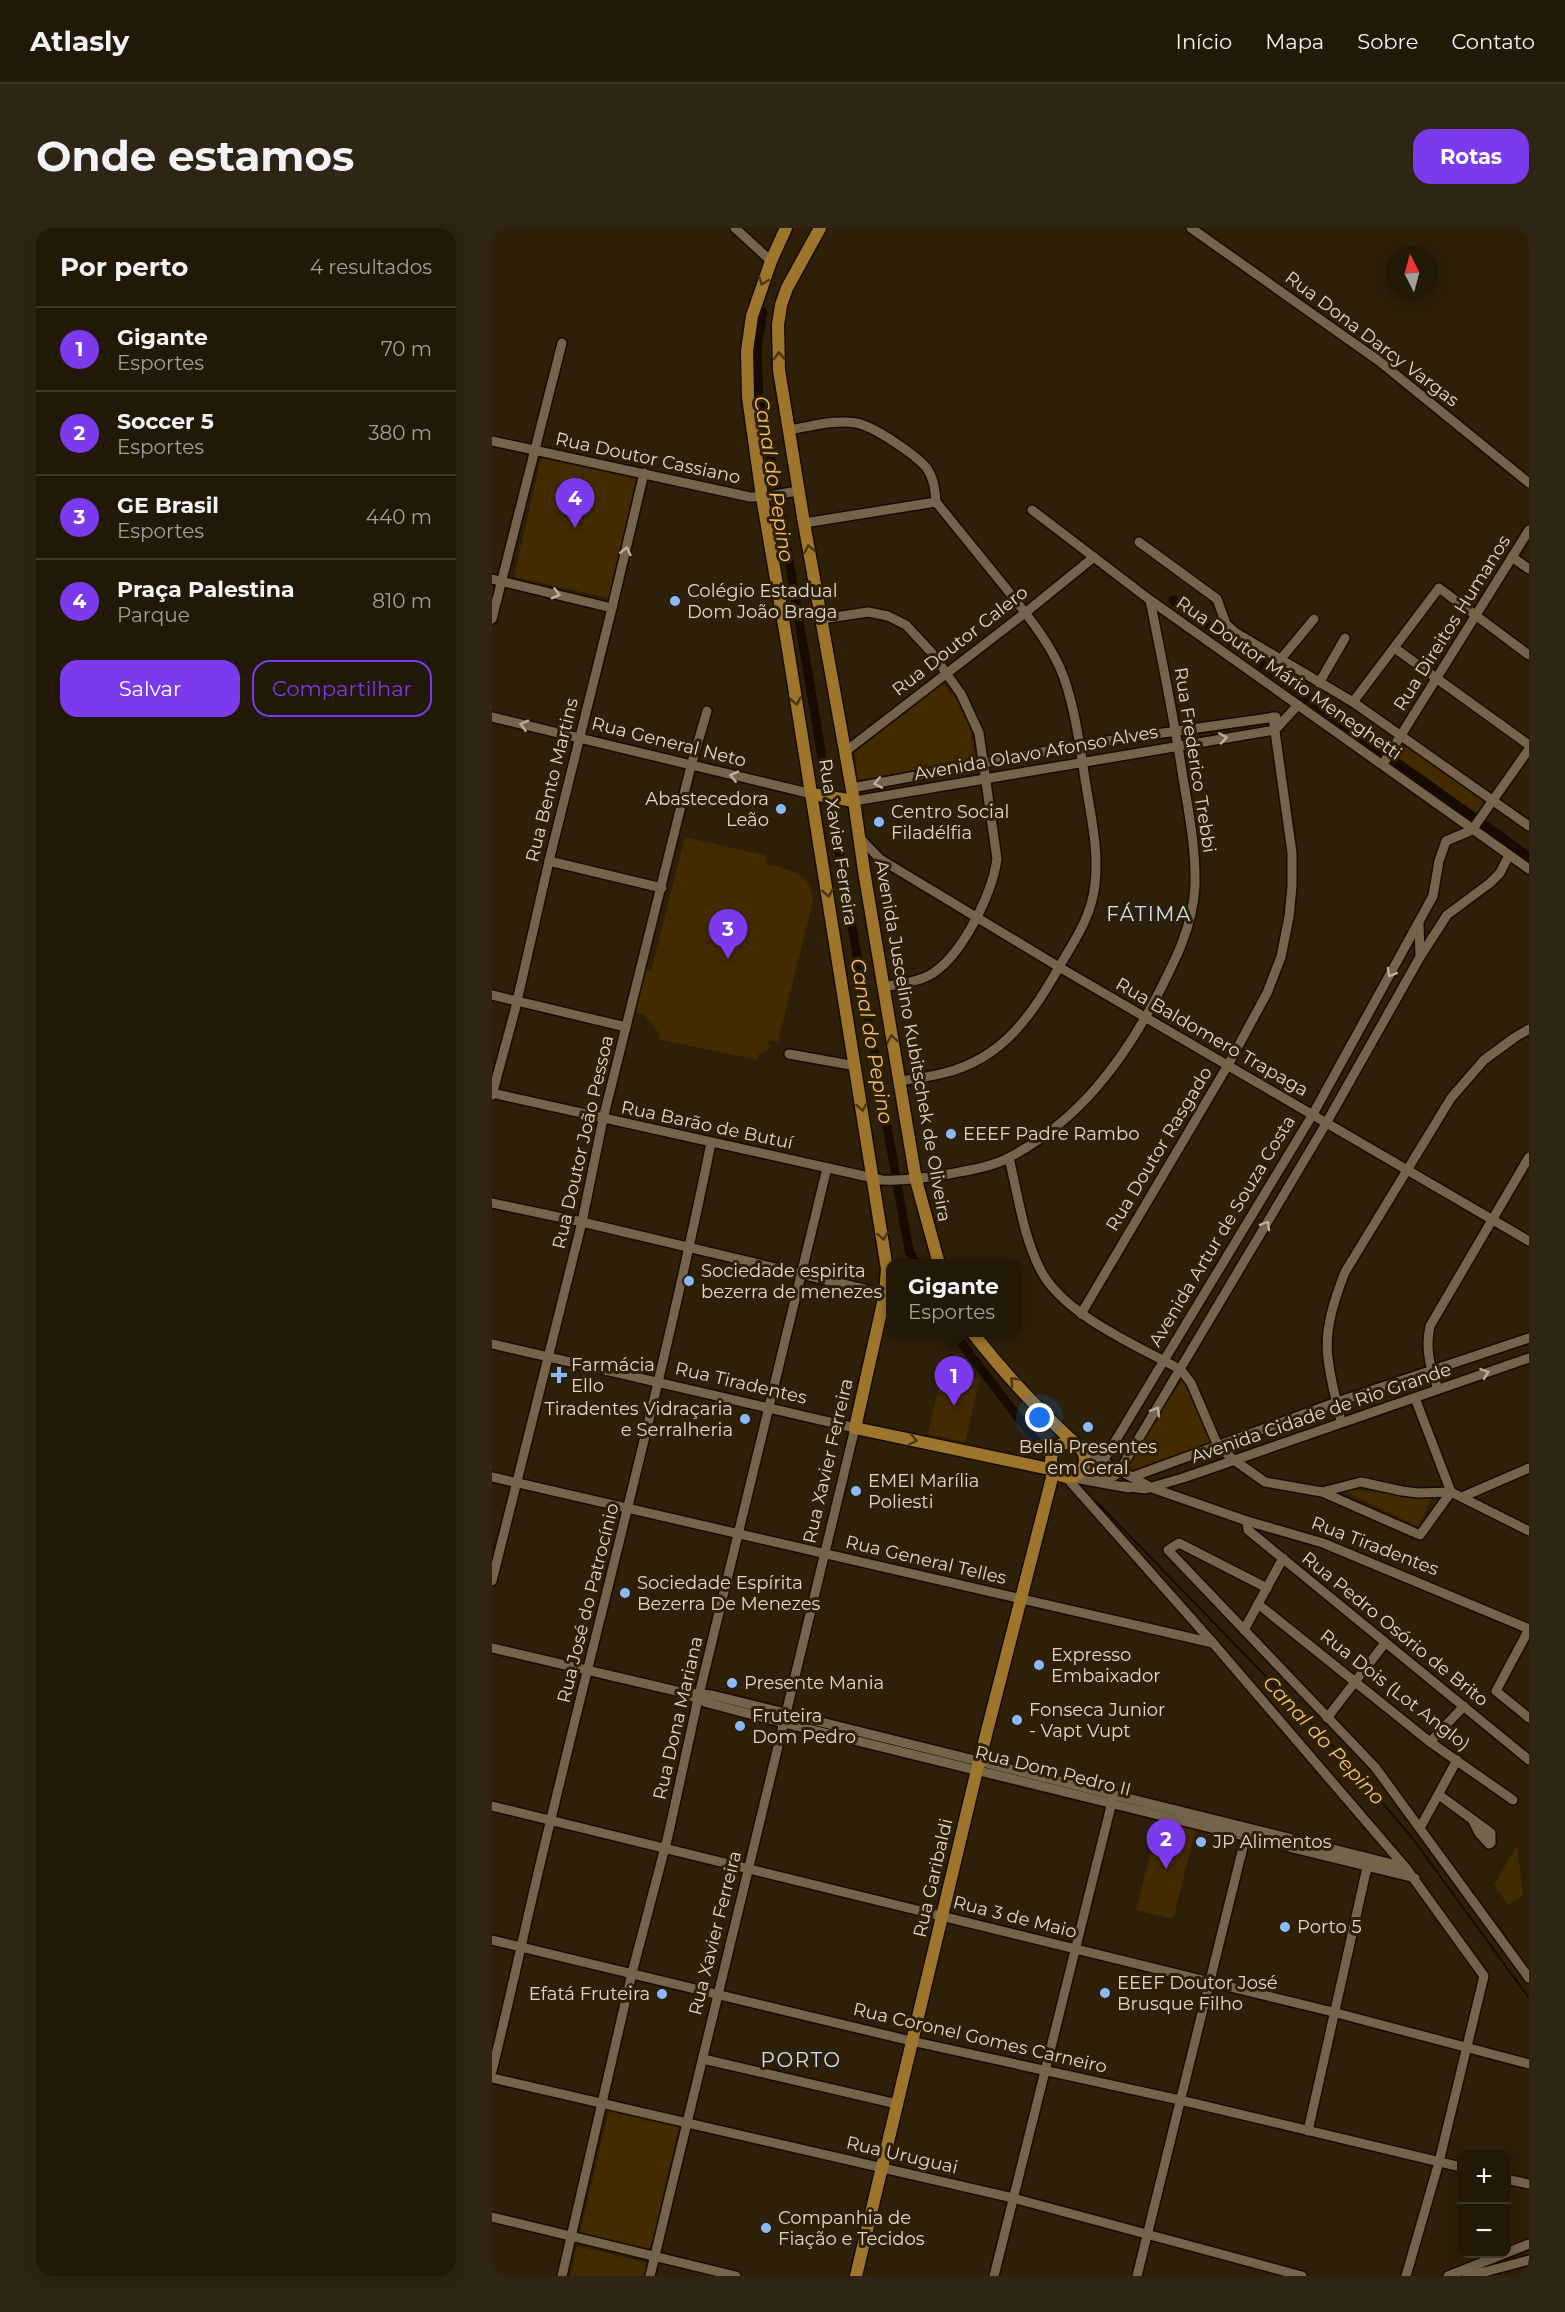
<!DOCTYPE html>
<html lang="pt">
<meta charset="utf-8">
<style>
body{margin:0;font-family:Montserrat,sans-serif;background:#2e2514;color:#f1f3f6}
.controls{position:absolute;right:18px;bottom:18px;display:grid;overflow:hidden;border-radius:12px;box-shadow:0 3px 15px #0003}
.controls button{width:54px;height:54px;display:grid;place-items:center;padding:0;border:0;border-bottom:2px solid #3f3728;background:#221806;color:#f1f3f6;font:30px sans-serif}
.compass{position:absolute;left:893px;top:18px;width:54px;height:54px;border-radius:50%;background:#221806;box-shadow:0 3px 15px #0003;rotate:354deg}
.you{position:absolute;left:548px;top:1190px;width:21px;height:21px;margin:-15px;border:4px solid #fff;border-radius:50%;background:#1a73e8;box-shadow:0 0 0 9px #1a73e833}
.badge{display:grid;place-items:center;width:39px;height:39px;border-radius:50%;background:#7c3aed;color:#fff;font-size:20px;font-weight:700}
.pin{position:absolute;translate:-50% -50px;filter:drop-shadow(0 2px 3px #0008)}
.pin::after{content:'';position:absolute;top:32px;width:21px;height:18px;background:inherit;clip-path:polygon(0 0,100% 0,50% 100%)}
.popup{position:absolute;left:394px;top:1031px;width:135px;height:78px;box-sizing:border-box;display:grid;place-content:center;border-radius:12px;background:#221806;filter:drop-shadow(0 2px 4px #0005);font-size:20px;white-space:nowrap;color:#a2a09b}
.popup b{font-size:22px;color:#f1f3f6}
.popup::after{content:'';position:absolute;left:50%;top:100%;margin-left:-12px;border:12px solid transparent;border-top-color:#221806}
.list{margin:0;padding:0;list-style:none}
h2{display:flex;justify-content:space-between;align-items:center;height:78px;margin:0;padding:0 24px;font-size:26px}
h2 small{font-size:20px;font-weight:400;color:#a2a09b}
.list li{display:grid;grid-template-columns:39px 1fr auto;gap:18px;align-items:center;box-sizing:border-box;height:84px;padding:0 24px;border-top:2px solid #3f3728}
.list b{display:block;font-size:22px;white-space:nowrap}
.list p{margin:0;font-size:20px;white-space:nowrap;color:#a2a09b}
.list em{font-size:20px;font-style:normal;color:#a2a09b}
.actions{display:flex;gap:12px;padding:18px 24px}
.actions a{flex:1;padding:14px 0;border:2px solid #7c3aed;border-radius:18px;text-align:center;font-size:21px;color:#7c3aed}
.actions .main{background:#7c3aed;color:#fff}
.map{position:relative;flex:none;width:1037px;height:2048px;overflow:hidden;border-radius:18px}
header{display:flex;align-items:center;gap:36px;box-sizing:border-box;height:84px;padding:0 30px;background:#221806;border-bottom:2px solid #3f3728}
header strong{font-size:28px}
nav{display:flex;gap:33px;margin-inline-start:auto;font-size:21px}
.intro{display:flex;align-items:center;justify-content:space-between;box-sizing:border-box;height:144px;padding:0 36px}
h1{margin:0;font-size:42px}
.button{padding:15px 27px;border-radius:18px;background:#7c3aed;color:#fff;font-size:21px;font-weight:700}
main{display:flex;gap:36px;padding:0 36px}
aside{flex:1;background:#221806;border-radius:18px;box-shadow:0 3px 15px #0003}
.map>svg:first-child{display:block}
.green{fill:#432a00}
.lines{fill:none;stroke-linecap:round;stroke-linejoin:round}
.stream{stroke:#160b00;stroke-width:2}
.canal{stroke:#160b00;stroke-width:9}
.minor-casing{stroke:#160900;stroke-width:12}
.major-casing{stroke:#160900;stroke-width:15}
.minor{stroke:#75644b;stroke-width:9}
.major{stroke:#9d752d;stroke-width:12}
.oneway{stroke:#4a3511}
.oneway2{stroke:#bbae9c}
.poi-dot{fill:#8abafc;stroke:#2e2008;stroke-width:2}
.labels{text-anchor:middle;stroke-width:6;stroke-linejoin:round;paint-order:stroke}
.street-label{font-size:18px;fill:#e0d6c8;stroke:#2e2008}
.poi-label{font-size:18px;fill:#e0d6c8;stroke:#2e2008;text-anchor:start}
.water-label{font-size:20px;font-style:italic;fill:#f8c06b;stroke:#2e2008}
.neighbourhood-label{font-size:20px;letter-spacing:1.5px;fill:#cee0f9;stroke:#2e2008}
</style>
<header>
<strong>Atlasly</strong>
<nav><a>Início</a><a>Mapa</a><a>Sobre</a><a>Contato</a></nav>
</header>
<div class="intro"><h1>Onde estamos</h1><a class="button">Rotas</a></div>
<main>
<aside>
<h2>Por perto<small>4 resultados</small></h2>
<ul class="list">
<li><span class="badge">1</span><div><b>Gigante</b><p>Esportes</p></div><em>70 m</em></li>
<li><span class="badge">2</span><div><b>Soccer 5</b><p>Esportes</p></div><em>380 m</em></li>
<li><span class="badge">3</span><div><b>GE Brasil</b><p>Esportes</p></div><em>440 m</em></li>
<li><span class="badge">4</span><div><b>Praça Palestina</b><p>Parque</p></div><em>810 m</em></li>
</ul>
<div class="actions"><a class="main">Salvar</a><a>Compartilhar</a></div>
</aside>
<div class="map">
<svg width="1037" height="2048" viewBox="0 0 1037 2048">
<rect width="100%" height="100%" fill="#2e2008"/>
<g class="green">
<polygon points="49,230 144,251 117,370 22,349"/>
<polygon points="450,453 476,487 483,531 366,552 363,524"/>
<polygon points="910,515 912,515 990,570 991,575 981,591 974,592 899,537 898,533"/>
<path d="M193,609L275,628L273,636C297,641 320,645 321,673L286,814L275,812L279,820L266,827L265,832L166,811L167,805L152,787L143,784L153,742L159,743Z"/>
<polygon points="451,1142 488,1151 473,1214 436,1206"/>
<polygon points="691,1150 718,1214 643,1244 635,1237"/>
<polygon points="861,1261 914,1269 940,1269 926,1299 850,1262"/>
<polygon points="667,1592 704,1601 681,1691 644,1682"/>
<polygon points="1025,1617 1031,1667 1016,1677 1002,1657"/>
<polygon points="117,1882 187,1898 159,2021 88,2005"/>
<polygon points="85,2018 156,2035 153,2048 78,2048"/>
</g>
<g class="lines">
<polyline class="stream" points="604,1273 850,1527 921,1611 1037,1770"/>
<g class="canal">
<polyline points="271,84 265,121 267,171 284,255 335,559"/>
<polyline points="681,372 892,525"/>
<polyline points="903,533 980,588"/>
<polyline points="341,590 408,972 417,1022 424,1036"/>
<polyline points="994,598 1037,629"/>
<polyline points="461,1104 548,1218"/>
</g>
<g class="minor-casing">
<g id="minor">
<polyline points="243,0 279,33"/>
<polyline points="699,0 887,133 1037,255"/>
<path d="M296,202C317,199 343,191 364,195C382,198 422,226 434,239C442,250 443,262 444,274"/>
<polyline points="0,213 258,269 270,269 306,263"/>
<polyline points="540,282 658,372 1037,641"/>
<polyline points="312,295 444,274"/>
<polyline points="647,314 725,371 734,396 744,405 861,474 1037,598"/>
<polyline points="1020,329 1037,341"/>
<polyline points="0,351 120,380"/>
<polyline points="0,391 70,115"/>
<path d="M330,391L376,384L396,388L414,397L440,425L469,466L487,505L505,631C500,666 469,731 436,748C422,755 406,756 391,759"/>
<polyline points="904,421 1037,517"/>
<polyline points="788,432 822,391"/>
<polyline points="827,455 853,410"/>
<polyline points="861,474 947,360 1037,427"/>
<polyline points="0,489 320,566"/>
<polyline points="354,523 533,385 602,329"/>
<polyline points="891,536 1037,302"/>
<polyline points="360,560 587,517 784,489"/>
<polyline points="362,573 783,502 806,477"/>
<polyline points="367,609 388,631 567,739 1037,1013"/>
<polyline points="57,633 170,660"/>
<polyline points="927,696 928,729"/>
<polyline points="0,767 134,799"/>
<polyline points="297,826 364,838"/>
<path d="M407,853C422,851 437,849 452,845C513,830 541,785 570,734C585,709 600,686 603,656C607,623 599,589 594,557C588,521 584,484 572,450C560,416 534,386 513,359C490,331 467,302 444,274"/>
<path d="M0,865L390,952C413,953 434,950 457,946C478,942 500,939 518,929C586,893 630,835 665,768C683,733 701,698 703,658C704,622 697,585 691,550C682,490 670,431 658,372"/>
<polyline points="0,867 23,782 57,633 120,380 152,245"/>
<path d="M517,930C526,967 531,1007 548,1041C571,1087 646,1118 689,1142L699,1155L726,1218L742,1232L773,1254L830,1264L928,1307L959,1264"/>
<polyline points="0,975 90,994 393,1066"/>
<polyline points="589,1086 736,837 775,765 789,729 797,689 800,658 800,625 781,489"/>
<polyline points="0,1116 363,1200 158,2048"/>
<path d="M946,1161C938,1139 933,1121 938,1098L1037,929"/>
<polyline points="923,1170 959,1264"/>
<path d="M849,1194C845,1173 838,1152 836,1130C832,1101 843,1070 853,1044L959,870L992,832L1022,810L1037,801"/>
<polyline points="590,1222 660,1260 755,1293 831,1315 1037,1401"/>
<polyline points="609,1233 613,1230 821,886 941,668 947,633 954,613 980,602 1037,521"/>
<polyline points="0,1249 721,1415"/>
<polyline points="574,1249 721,1415 914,1640 992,1748 947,1934 914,2048"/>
<polyline points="577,1249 637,1260"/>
<polyline points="640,1249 845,1174 1037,1110"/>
<path d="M601,1253C612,1252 621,1252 628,1242L832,899L928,729L955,687L998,655L1008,645L1017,627"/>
<polyline points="631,1258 653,1261 691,1250 1037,1130"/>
<polyline points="830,1264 869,1254 910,1263 926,1265 959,1264 1037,1303"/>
<polyline points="970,1269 1037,1240"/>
<polyline points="755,1293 756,1302 1037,1532"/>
<polyline points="0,1353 90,994 111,891 199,538 215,483"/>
<polyline points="775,1360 687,1315 676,1322 883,1539 1037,1750"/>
<polyline points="766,1376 938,1514 1021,1572"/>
<polyline points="1037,1401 1004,1463 1037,1490"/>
<polyline points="752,1402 791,1330"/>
<polyline points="0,1420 193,1465 220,1467 913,1639"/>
<polyline points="201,1469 216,1475 292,1495 923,1650"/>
<polyline points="835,1490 893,1415"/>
<polyline points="938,1514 972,1478"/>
<polyline points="947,1567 999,1605 999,1615 997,1616 987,1605 980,1591"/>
<polyline points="0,1578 841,1784 1037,1836"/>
<polyline points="928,1600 965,1532"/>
<polyline points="0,1712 419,1813 688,1872 969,1939"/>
<polyline points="211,1831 405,1876"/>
<path d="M0,1843C21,1759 38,1675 59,1591C113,1366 173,1142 219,915"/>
<polyline points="0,1850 521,1970 810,2048"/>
<polyline points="816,1903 876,1635"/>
<polyline points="1014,1951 1037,1956"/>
<polyline points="0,1989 244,2048"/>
<polyline points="974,2045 992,2044 1037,2032"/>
<polyline points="70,2048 140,1745 176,1608 206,1471 335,940"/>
<polyline points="502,2048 621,1570"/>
<polyline points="645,2048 755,1603"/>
<polyline points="956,2048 1037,2016"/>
</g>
</g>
<g class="major-casing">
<g id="major">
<polyline points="294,0 279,33 260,88 255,123 256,169 270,269 295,415 395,1041 393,1066 363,1200 562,1242"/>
<polyline points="328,0 295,60 289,77 286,97 287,142 312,295 362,573 372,643 424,952 447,1036"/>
<polyline points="320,566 362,573"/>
<path d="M480,1104C512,1145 548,1184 586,1218"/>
<circle cx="576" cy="1232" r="17"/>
<polyline points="364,2048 485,1542 562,1242"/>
</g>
</g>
<use href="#minor" class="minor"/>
<use href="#major" class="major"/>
</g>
<defs><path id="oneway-chevron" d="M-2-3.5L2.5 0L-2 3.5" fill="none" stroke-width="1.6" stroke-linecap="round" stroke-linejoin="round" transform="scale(1.5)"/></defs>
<g class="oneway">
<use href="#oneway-chevron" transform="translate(271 53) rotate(110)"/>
<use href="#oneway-chevron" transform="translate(287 128) rotate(-94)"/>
<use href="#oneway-chevron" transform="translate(317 321) rotate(-101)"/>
<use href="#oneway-chevron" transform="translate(304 473) rotate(81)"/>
<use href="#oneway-chevron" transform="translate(336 665) rotate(81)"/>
<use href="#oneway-chevron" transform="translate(400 811) rotate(-100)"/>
<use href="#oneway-chevron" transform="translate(370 879) rotate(81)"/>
<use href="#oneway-chevron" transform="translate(391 1008) rotate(82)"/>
<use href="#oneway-chevron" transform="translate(522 1153) rotate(-133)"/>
<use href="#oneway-chevron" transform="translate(421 1212) rotate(12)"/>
</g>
<g class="oneway2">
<use href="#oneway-chevron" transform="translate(134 323) rotate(-77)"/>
<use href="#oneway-chevron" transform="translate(64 366) rotate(14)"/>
<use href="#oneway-chevron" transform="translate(32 497) rotate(-166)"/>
<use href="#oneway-chevron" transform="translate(731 510) rotate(-9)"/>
<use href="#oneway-chevron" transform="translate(242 548) rotate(-167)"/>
<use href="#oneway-chevron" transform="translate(386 555) rotate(169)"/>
<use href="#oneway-chevron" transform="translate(899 745) rotate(119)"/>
<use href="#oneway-chevron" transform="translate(774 997) rotate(-60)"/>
<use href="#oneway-chevron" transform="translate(993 1145) rotate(-19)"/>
<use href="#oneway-chevron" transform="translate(664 1183) rotate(-58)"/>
</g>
<g class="poi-dot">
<circle cx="183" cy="373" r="6"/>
<circle cx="289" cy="581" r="6"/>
<circle cx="387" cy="594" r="6"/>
<circle cx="459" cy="906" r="6"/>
<circle cx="197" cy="1053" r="6"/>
<path d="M64 1138h6v6h6v6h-6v6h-6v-6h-6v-6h6z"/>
<circle cx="253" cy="1191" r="6"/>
<circle cx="596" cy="1199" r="6"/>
<circle cx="364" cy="1263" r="6"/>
<circle cx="133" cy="1365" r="6"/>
<circle cx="547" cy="1437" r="6"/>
<circle cx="240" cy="1455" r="6"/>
<circle cx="525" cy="1492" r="6"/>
<circle cx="248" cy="1498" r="6"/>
<circle cx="709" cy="1614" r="6"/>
<circle cx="793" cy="1699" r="6"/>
<circle cx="613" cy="1765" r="6"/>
<circle cx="170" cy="1766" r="6"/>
<circle cx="274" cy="2000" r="6"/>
</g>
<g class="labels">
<g class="street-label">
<text transform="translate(880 111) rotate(37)" y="6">Rua Dona Darcy Vargas</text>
<text transform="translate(156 230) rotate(12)" y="6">Rua Doutor Cassiano</text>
<text transform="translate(960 395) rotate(-58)" y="6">Rua Direitos Humanos</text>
<text transform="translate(468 413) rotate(-38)" y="6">Rua Doutor Calero</text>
<text transform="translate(797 450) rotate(35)" y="6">Rua Doutor Mário Meneghetti</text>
<text transform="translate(177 514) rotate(14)" y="6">Rua General Neto</text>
<text transform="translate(544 525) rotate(-10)" y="6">Avenida Olavo Afonso Alves</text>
<text transform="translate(703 532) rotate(81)" y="6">Rua Frederico Trebbi</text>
<text transform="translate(60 552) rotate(-76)" y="6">Rua Bento Martins</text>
<text transform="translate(346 614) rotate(81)" y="6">Rua Xavier Ferreira</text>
<text transform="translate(720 809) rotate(30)" y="6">Rua Baldomero Trapaga</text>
<text transform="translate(421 813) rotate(80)" y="6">Avenida Juscelino Kubitschek de Oliveira</text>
<text transform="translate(215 897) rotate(12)" y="6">Rua Barão de Butuí</text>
<text transform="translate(91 914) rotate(-77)" y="6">Rua Doutor João Pessoa</text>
<text transform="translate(667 921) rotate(-59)" y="6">Rua Doutor Rasgado</text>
<text transform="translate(730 1003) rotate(-59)" y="6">Avenida Artur de Souza Costa</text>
<text transform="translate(249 1155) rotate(13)" y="6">Rua Tiradentes</text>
<text transform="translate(829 1185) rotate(-19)" y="6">Avenida Cidade de Rio Grande</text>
<text transform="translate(336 1233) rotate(-77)" y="6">Rua Xavier Ferreira</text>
<text transform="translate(883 1318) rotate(21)" y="6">Rua Tiradentes</text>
<text transform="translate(434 1332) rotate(13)" y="6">Rua General Telles</text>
<text transform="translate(96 1375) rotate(-76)" y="6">Rua José do Patrocínio</text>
<text transform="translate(903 1401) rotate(39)" y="6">Rua Pedro Osório de Brito</text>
<text transform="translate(903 1462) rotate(38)" y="6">Rua Dois (Lot Anglo)</text>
<text transform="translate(186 1490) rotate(-77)" y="6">Rua Dona Mariana</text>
<text transform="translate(561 1543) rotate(14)" y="6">Rua Dom Pedro II</text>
<text transform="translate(441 1650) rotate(-77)" y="6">Rua Garibaldi</text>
<text transform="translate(523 1689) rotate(14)" y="6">Rua 3 de Maio</text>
<text transform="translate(223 1705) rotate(-76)" y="6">Rua Xavier Ferreira</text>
<text transform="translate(488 1810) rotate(13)" y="6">Rua Coronel Gomes Carneiro</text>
<text transform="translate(410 1927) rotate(13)" y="6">Rua Uruguai</text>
</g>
<g class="poi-label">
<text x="195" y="369">Colégio Estadual<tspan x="195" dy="21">Dom João Braga</tspan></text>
<text x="277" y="577" text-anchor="end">Abastecedora<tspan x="277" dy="21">Leão</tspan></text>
<text x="399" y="590">Centro Social<tspan x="399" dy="21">Filadélfia</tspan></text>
<text x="471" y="912">EEEF Padre Rambo</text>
<text x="209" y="1049">Sociedade espirita<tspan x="209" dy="21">bezerra de menezes</tspan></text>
<text x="79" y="1143">Farmácia<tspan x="79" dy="21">Ello</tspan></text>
<text x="241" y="1187" text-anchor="end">Tiradentes Vidraçaria<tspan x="241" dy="21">e Serralheria</tspan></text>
<text x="596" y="1225" text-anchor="middle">Bella Presentes<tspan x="596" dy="21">em Geral</tspan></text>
<text x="376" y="1259">EMEI Marília<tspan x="376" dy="21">Poliesti</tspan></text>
<text x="145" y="1361">Sociedade Espírita<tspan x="145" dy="21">Bezerra De Menezes</tspan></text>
<text x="559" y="1433">Expresso<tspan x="559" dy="21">Embaixador</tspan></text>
<text x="252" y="1461">Presente Mania</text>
<text x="537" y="1488">Fonseca Junior<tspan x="537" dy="21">- Vapt Vupt</tspan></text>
<text x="260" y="1494">Fruteira<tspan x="260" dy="21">Dom Pedro</tspan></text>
<text x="721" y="1620">JP Alimentos</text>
<text x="805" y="1705">Porto 5</text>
<text x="625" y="1761">EEEF Doutor José<tspan x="625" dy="21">Brusque Filho</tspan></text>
<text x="158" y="1772" text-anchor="end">Efatá Fruteira</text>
<text x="286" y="1996">Companhia de<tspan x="286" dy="21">Fiação e Tecidos</tspan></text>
</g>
<g class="water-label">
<text transform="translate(282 251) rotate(81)" y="7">Canal do Pepino</text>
<text transform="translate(380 813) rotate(80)" y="7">Canal do Pepino</text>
<text transform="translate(832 1512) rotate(47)" y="7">Canal do Pepino</text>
</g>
<g class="neighbourhood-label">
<text x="657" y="693">FÁTIMA</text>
<text x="309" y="1839">PORTO</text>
</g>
</g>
</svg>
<div class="controls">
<button>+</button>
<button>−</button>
</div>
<svg class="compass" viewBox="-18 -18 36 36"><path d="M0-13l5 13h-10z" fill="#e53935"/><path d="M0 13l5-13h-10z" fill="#a2a09b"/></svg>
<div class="you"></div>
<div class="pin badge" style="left:462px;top:1178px">1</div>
<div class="popup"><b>Gigante</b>Esportes</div>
<div class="pin badge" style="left:674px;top:1641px">2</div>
<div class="pin badge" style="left:236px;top:731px">3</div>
<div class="pin badge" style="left:83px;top:300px">4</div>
</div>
</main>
